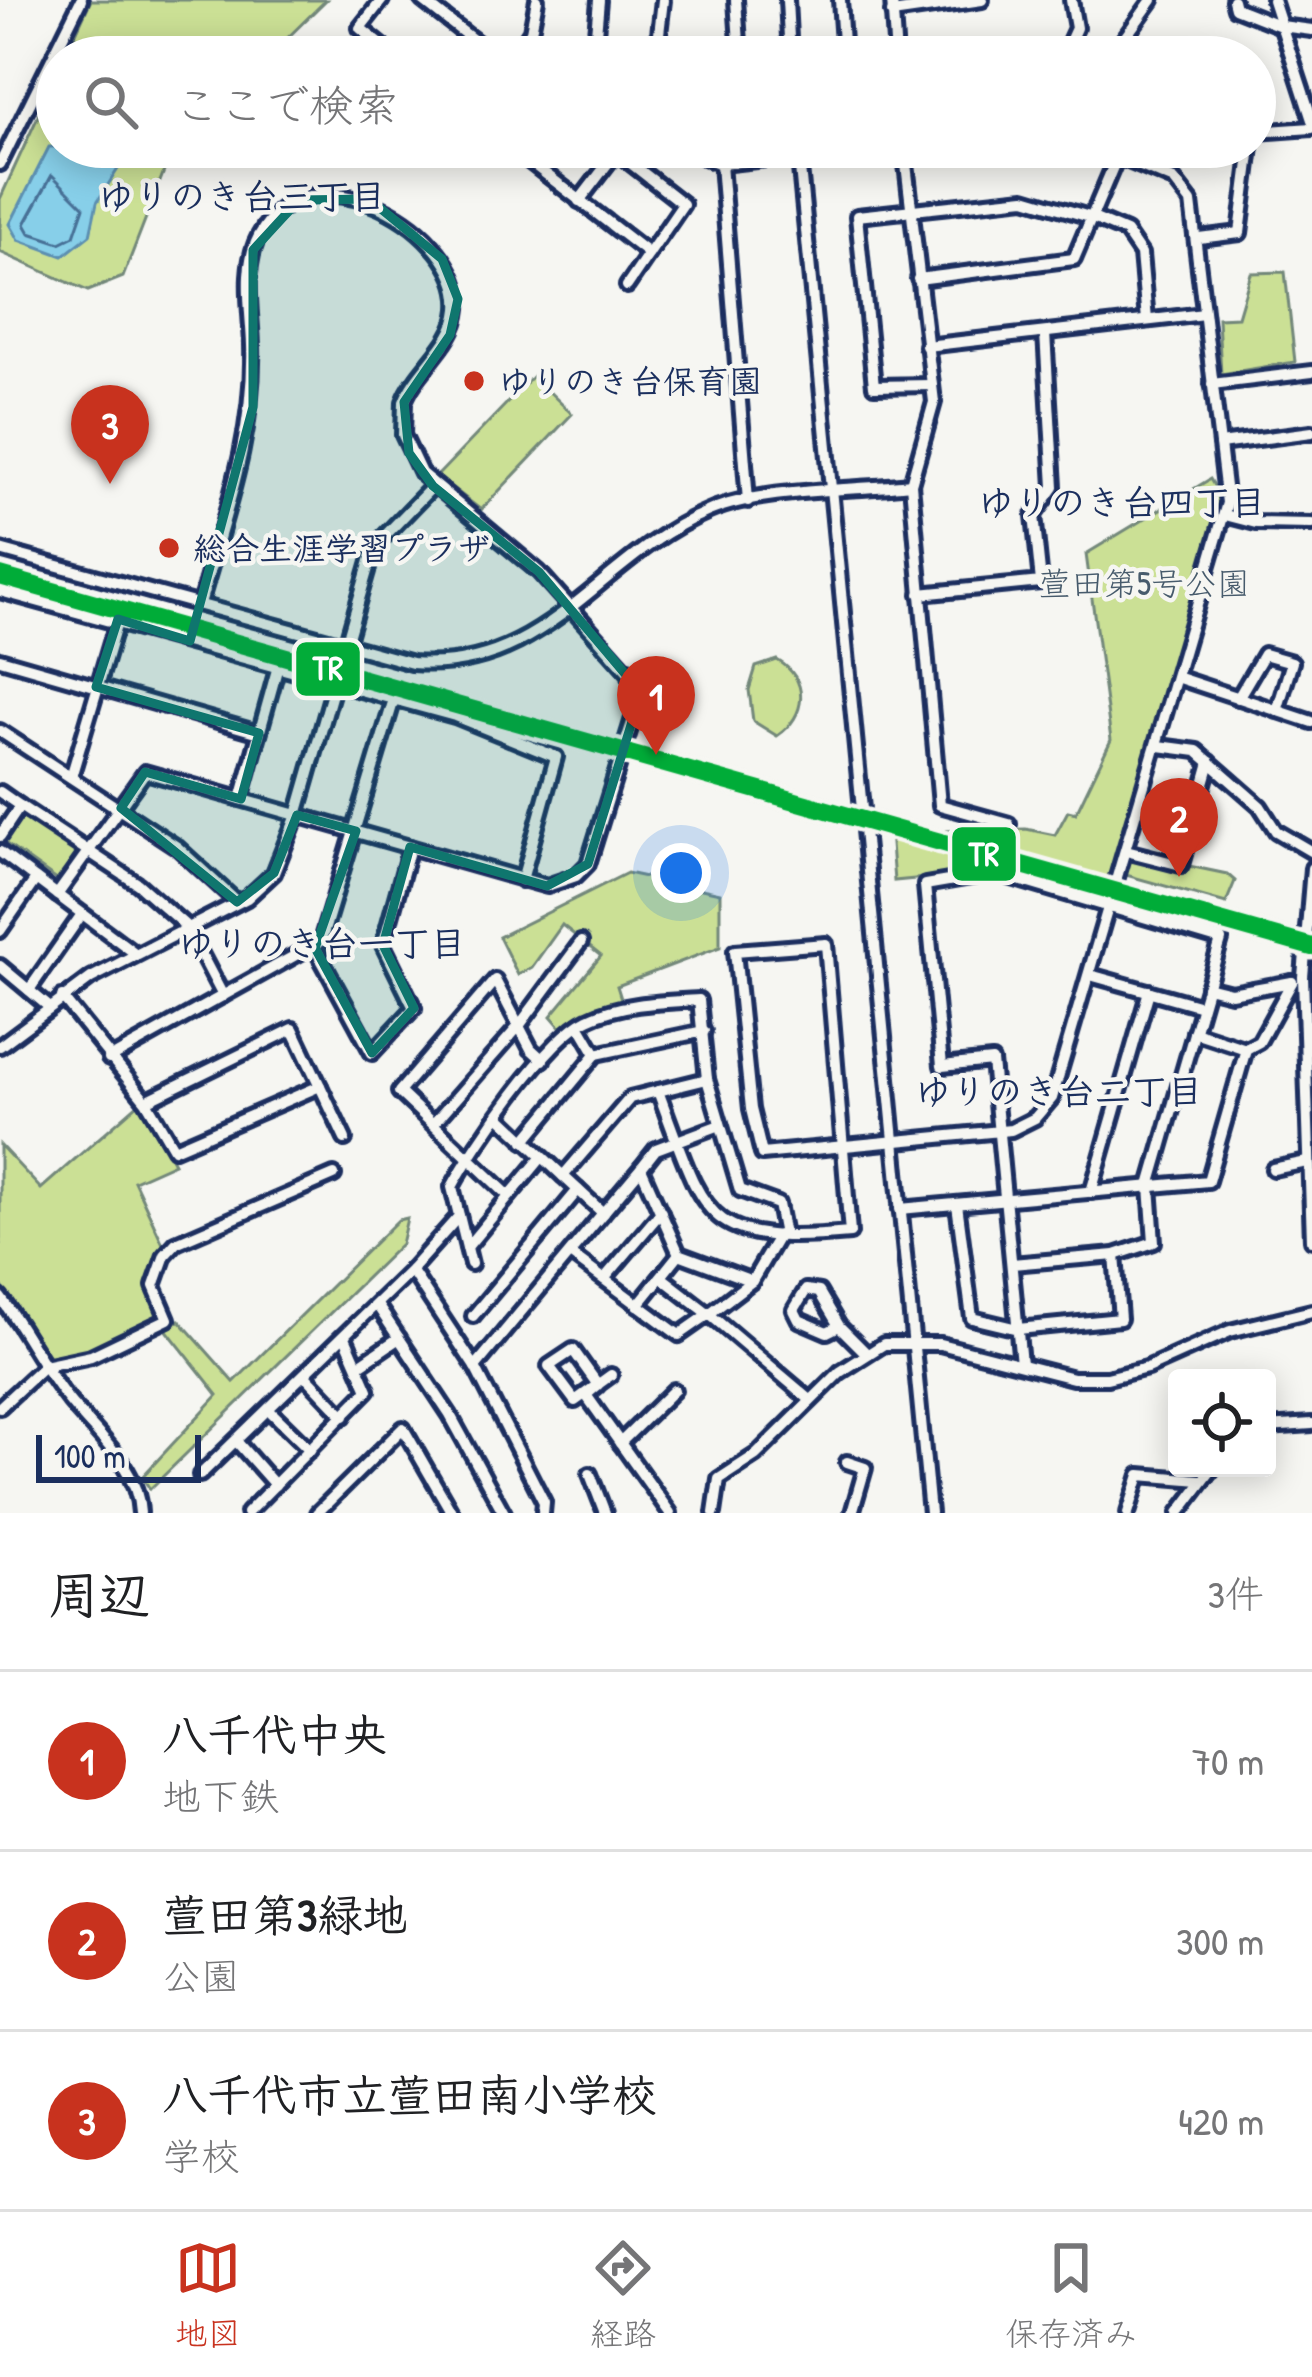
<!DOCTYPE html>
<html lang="ja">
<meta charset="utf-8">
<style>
body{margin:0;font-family:"Patrick Hand","Klee One",sans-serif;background:#f6f6f6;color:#202124}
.controls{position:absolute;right:36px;bottom:36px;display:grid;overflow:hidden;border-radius:12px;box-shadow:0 6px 30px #0003}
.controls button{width:108px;height:108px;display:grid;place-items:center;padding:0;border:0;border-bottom:3px solid #e0e0e0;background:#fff;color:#202124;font:60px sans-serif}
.scale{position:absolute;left:36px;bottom:30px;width:165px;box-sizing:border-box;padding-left:12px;border:6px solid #1b2f5e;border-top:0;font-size:33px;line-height:42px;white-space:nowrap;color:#1b2f5e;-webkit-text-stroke:9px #f6f6f2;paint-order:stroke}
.you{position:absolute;left:681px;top:873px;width:42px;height:42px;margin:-30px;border:9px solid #fff;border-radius:50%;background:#1a73e8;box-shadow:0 0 0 18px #1a73e833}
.badge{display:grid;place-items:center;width:78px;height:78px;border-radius:50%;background:#c8321e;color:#fff;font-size:39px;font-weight:700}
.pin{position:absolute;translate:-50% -99px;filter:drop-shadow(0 3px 6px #0008)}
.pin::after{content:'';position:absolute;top:63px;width:42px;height:36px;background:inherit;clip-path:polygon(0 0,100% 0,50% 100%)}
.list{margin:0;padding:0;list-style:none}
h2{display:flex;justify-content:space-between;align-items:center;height:156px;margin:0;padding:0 48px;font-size:51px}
h2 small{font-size:39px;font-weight:400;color:#757577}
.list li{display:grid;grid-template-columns:78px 1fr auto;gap:36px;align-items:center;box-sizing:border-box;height:180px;padding:0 48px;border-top:3px solid #e0e0e0}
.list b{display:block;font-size:45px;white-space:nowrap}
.list p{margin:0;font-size:39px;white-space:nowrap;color:#757577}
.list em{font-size:39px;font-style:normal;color:#757577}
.icon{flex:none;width:66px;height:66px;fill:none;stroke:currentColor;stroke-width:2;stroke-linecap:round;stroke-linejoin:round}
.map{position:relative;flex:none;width:1312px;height:1513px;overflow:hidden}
.search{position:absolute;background:#fff;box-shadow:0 6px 30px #0003;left:36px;right:36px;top:36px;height:132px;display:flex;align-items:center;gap:30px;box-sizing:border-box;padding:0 42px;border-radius:66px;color:#757577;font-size:45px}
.sheet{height:696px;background:#fff}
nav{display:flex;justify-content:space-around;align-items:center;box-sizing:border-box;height:168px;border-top:3px solid #e0e0e0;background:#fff;font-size:33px;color:#757577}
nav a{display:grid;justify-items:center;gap:6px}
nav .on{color:#c8321e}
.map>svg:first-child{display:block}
.green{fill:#cbe095;stroke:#73887a;stroke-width:3}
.water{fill:#87cfe9;stroke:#5c8fb1;stroke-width:3}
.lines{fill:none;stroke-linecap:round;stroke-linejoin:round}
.shore{stroke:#466f96;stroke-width:3}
.minor-casing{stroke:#1b2f5e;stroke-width:20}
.minor{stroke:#f6f6f2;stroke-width:10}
.metro-1-casing{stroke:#f6f6f2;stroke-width:27}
.metro-1{stroke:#02ac39;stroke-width:18}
.marked{fill:#0f766e;fill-opacity:0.2;stroke:#0f766e;stroke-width:9;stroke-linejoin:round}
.poi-dot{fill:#c8321e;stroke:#f6f6f2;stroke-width:4.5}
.labels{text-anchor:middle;stroke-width:9;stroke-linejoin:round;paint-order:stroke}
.poi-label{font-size:33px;font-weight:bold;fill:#1b2f5e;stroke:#f6f6f2;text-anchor:start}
.park-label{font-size:33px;fill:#475b6c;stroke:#f6f6f2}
.neighbourhood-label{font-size:36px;font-weight:bold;fill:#1b2f5e;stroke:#f6f6f2}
.line-badge{stroke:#f6f6f2;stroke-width:4.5}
.badge-label{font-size:33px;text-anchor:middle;font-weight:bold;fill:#fff}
</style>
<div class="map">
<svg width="1312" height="1513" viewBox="0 0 1312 1513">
<rect width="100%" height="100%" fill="#f6f6f2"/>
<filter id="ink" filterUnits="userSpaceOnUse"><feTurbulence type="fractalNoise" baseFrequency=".00833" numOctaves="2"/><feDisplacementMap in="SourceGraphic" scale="24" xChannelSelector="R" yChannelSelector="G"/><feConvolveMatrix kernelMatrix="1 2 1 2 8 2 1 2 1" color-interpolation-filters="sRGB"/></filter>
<g filter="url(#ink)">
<g class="green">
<polygon points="91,0 326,0 268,57 65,57"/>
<polygon points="57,75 57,147 182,147 166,166 123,277 88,291 0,252 0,199"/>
<polygon points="1285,272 1295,362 1221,374 1218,318 1238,317 1251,273"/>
<polygon points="533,376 572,414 481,510 437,476"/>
<polygon points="1210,479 1223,501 1127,853 1227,874 1235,881 1226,903 1119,873 1107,902 1008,870 894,881 890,832 1026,829 1055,835 1068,811 1076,813 1111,740 1086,554"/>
<path d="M777,660C810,679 807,716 777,736L753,721L749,690L756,667Z"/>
<polygon points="24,813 84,855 61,883 2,841"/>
<polygon points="627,873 720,893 720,947 617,986 622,1002 591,1011 563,1030 551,1016 601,956 562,925 532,967 518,975 499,937"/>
<polygon points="140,1102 174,1163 134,1181 164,1246 147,1281 160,1317 88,1352 47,1360 0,1283 0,1145 41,1189"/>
<polygon points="407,1218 401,1244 150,1489 142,1477 218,1395 165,1328 179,1320 234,1382 398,1220"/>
</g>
<polygon class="water" points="49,147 132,147 97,202 90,235 63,256 19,240 10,224"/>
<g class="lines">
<polygon class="shore" points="52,175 84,207 74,236 60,243 30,233 25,224"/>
<g class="minor-casing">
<g id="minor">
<polyline points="382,0 360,28 396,57"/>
<polyline points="422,0 495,57"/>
<polyline points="663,0 659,34 667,57"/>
<polyline points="736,0 740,57"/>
<polyline points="787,0 790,57"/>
<polyline points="840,0 844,57"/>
<polyline points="892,0 896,57"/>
<polyline points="1233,0 1235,8 1281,26 1312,30"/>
<polyline points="1273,0 1312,120"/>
<polyline points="892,13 982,0"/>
<polyline points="1124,39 1135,57"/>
<polyline points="514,57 531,31 537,0"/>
<polyline points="594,57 599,0"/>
<polyline points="933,57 982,52 999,57"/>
<polyline points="1063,57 1076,28 1071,0"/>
<polyline points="1111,57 1152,0"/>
<polyline points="1255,132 1312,128"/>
<polyline points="511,147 649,254"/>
<polyline points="610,147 683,204 627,286"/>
<polyline points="679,147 721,164 873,147"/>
<polyline points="798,147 930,1513"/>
<polyline points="904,147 934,402 911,484 940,805 1009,824 995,873"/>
<polyline points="444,148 445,147"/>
<polyline points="0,164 81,0"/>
<polyline points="721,164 748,501"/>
<polyline points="579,201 618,150"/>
<polyline points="1199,238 1240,233 1251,147"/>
<polyline points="918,279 1074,259 1118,155"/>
<polyline points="926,346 1204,314"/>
<polyline points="1212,384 1312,372"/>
<polyline points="931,385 874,386 857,216 1025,198 1093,218 1126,232 1141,254 1147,320"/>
<polyline points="1220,444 1312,432"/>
<polyline points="1225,515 1256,523 1312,524"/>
<path d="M0,550L412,663C548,673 598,557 709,511C763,488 851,491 911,484"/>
<polyline points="0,591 455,716 556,757 522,880"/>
<polyline points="920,594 1041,582 1034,515 1054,487 1045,333"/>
<polyline points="0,659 259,733"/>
<polyline points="1179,678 1312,722"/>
<polyline points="1238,698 1264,654 1292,662 1277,711"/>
<polyline points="0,731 177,847 237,902"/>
<polyline points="1159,746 1197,751 1260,806 1276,831 1312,852"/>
<polyline points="71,777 118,619"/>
<polyline points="0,792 20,806"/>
<polyline points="241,799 278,666"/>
<polyline points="0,836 20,806 138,884 187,927 223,996"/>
<polyline points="1126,851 1181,865 1210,762"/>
<polyline points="0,852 136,954"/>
<polyline points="1312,868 1303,977 1312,1240"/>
<path d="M57,895L145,772L547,886L576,876L588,864L635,712L630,674L539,572L421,473L403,435L404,402C416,369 455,345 458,309C465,232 311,140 259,236C242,267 251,311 252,345C255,435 224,518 200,604"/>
<polyline points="0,931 36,879"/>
<polyline points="315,948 372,1053 414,1008 383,945 410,847"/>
<polyline points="0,966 49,1007"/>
<polyline points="1090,975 1201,1006"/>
<polyline points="1207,987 1231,993 1292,982"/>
<polyline points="29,990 82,914"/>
<polyline points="62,997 146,1101 174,1149 320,1086 293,1029 146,1101"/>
<polyline points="579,1025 596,1054"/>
<polyline points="1194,1032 1246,1049"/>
<polyline points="0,1046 91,978 247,898 274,873 297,815 374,547 433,486"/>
<polyline points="109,1059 321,941 394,699"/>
<polyline points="320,1086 345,1139"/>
<path d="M658,1091C706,1219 702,1246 850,1233L826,944L735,951L751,1109L762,1154L1011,1130L1035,1118L1052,1098L1227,503L1191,202L1174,180L1095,147"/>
<polyline points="499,1116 563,1176"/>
<polyline points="434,1123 519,1026 581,942"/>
<polyline points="524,1141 596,1054 704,1031"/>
<polyline points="641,1168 656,1149 720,1125"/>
<polyline points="1273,1169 1307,1162"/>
<polyline points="1091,1192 1149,991"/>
<polyline points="509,1196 399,1092 495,980 531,1049 543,1060"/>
<polyline points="957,1204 972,1318 1018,1329 1120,1319 1115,1255"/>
<polyline points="900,1209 1208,1181 1246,1049 1259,1042 1292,982"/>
<polyline points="603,1213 641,1168 679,1254 752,1281"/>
<polyline points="467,1247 541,1158"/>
<polyline points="570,1254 679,1335 709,1314 808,1398"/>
<path d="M471,1264L452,1187C474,1146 547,1038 588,1019C621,1003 664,1002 699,1000L707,1079L740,1190L778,1204L784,1235"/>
<polyline points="1012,1264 1115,1255 1154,1242 1150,1186 1221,940 995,873 925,885 942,1066 992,1061 1021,1364"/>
<polyline points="411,1270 459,1216"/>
<polyline points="661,1277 709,1314 752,1281 779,1235"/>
<polyline points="604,1279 661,1212"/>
<path d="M0,1297C24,1329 42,1366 67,1398C94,1433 138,1465 140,1513"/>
<polyline points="377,1305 450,1415 504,1513"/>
<polyline points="638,1305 679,1254"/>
<polyline points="473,1316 578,1190"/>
<polyline points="839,1326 827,1332 799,1320 794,1310 806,1290 819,1292 839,1326 866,1353"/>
<polyline points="358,1366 399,1338"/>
<polyline points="475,1367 603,1213 563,1176 630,1098 707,1079"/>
<polyline points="306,1376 344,1416"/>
<polyline points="586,1395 598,1385 573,1350 549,1366 575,1401 611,1375"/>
<polyline points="586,1395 670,1513"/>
<polyline points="0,1407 44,1366 91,1356 168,1319 154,1286 165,1255 176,1243 334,1175"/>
<polyline points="270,1411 310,1450"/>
<polyline points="1267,1427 1312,1424"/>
<polyline points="237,1442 275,1485"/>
<polyline points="620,1443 674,1390"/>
<polyline points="847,1462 865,1468 852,1513"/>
<polyline points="590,1474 605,1513"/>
<polyline points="200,1475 411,1270 475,1367 544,1502 543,1513"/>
<polyline points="247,1513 368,1390 345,1337"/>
<polyline points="317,1513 403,1428 452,1513"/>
<polyline points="714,1513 719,1479 756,1455 840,1372 884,1344 940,1344 1073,1378 1107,1378 1147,1368 1230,1331 1312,1311"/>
<polyline points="1128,1513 1140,1475 1200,1480"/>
<polyline points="1179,1513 1213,1468"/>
</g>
</g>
<use href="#minor" class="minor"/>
<g class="metro-1-casing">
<polyline id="metro-1" points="0,576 1312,947"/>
</g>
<use href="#metro-1" class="metro-1"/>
</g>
</g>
<path class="marked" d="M369,199L442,259L458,299L450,335L404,402L409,453L433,486L539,572L632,682L635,712L588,864L547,886L410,847L383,945L414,1008L372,1053L315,948L356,831L297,815L274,873L237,902L121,808L145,772L241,799L259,733L96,687L118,619L190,641L253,407V250L299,200Z"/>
<g class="poi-dot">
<circle cx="474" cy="381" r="12"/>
<circle cx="169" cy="548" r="12"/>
</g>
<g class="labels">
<g class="poi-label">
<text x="498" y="393">ゆりのき台保育園</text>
<text x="193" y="560">総合生涯学習プラザ</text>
</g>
<g class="park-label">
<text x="1144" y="595">萱田第5号公園</text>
</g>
<g class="neighbourhood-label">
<text x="242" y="209">ゆりのき台三丁目</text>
<text x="1122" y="515">ゆりのき台四丁目</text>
<text x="322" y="956">ゆりのき台一丁目</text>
<text x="1059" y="1104">ゆりのき台二丁目</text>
</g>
</g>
<g class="line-badge">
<rect x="294" y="640" width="68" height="58" rx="12" fill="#02ac39"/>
<rect x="950" y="825" width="68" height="58" rx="12" fill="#02ac39"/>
</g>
<g class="badge-label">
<text x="328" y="680">TR</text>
<text x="984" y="866">TR</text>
</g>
</svg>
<div class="controls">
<button><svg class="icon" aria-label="locate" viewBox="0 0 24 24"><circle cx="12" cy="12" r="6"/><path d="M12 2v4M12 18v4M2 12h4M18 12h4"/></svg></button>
</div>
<div class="scale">100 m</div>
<div class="you"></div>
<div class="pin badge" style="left:656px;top:755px">1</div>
<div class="pin badge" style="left:1179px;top:877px">2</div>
<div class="pin badge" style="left:110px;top:484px">3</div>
<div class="search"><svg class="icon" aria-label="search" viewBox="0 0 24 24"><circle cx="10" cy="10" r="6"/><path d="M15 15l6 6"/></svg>ここで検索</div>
</div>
<section class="sheet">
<h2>周辺<small>3件</small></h2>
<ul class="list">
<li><span class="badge">1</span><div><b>八千代中央</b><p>地下鉄</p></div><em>70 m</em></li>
<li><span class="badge">2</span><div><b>萱田第3緑地</b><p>公園</p></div><em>300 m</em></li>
<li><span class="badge">3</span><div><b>八千代市立萱田南小学校</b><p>学校</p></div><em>420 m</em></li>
</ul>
</section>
<nav>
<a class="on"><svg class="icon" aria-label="map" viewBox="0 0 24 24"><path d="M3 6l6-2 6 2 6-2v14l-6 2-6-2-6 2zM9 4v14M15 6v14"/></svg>地図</a>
<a><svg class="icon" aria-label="directions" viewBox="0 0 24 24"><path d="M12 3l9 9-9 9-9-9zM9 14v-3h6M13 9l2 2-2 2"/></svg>経路</a>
<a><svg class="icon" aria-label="saved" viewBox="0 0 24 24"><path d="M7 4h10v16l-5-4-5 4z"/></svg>保存済み</a>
</nav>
